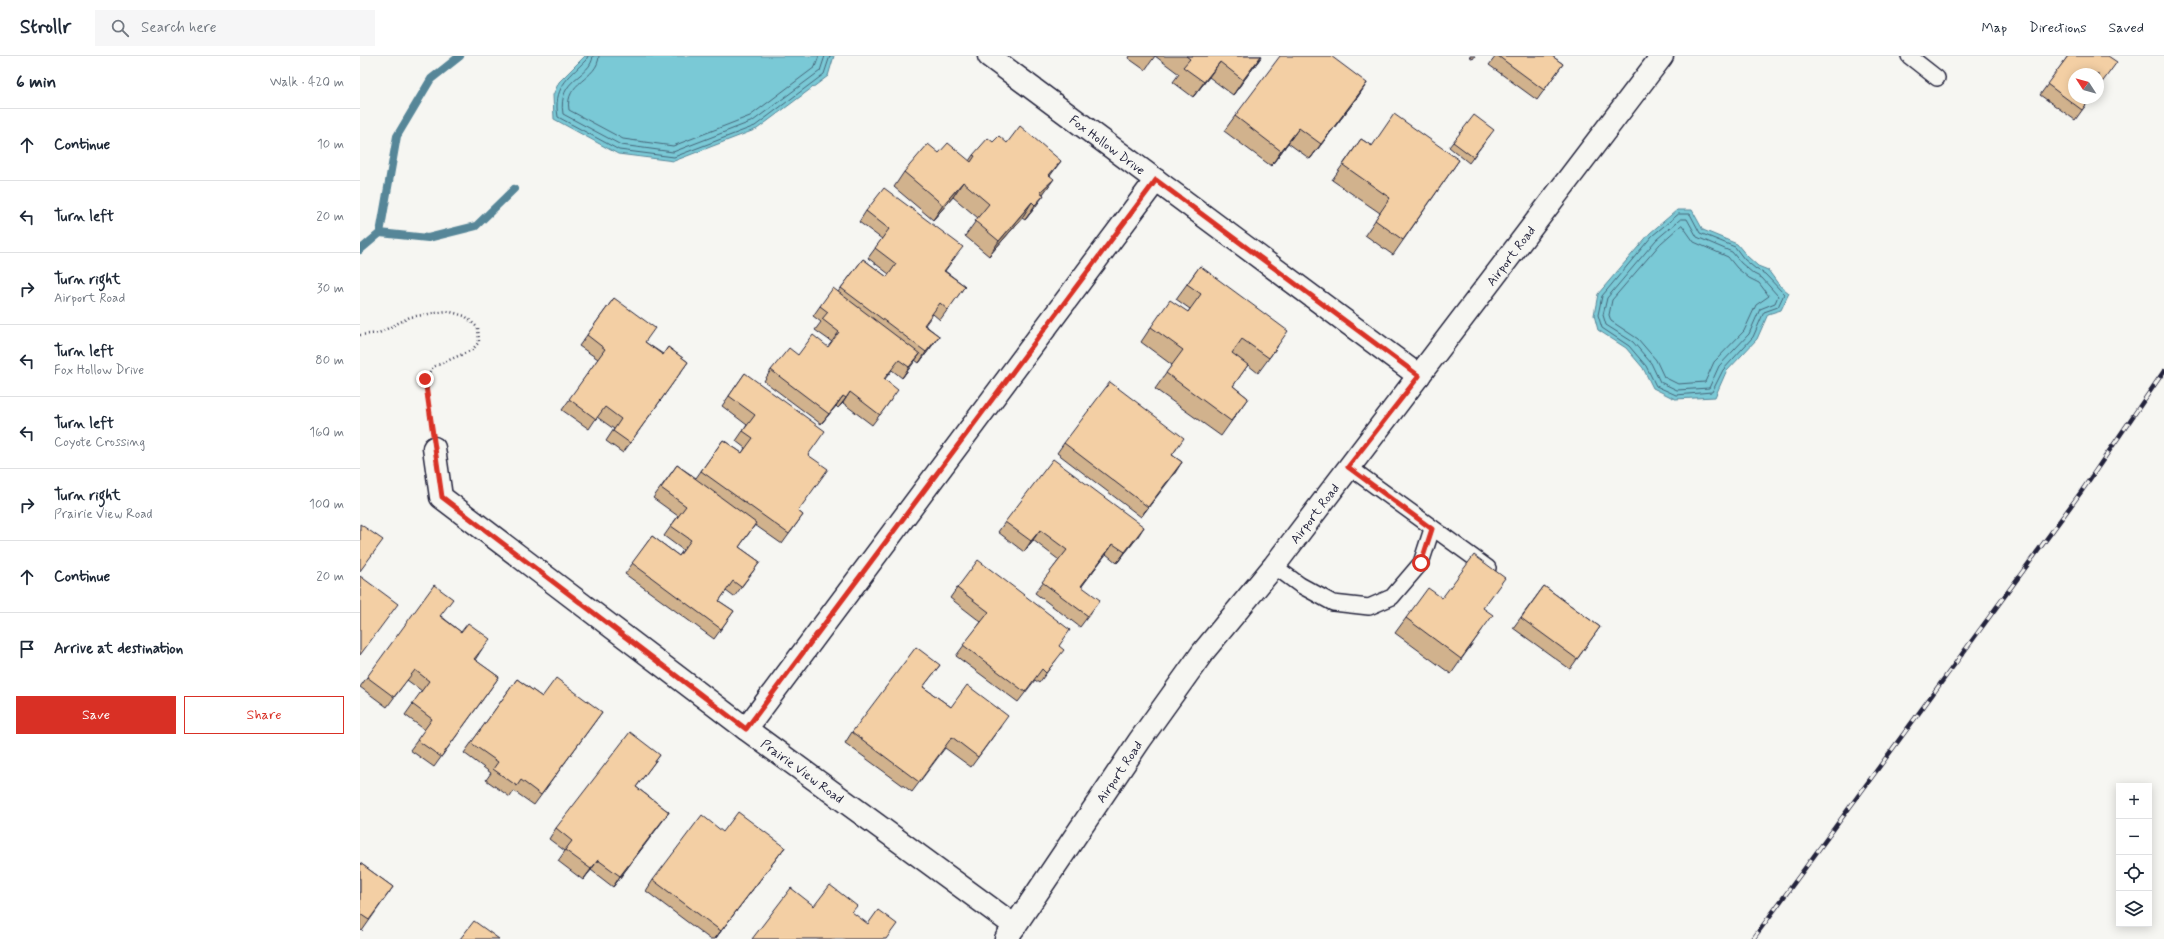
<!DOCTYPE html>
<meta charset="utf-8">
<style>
body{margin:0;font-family:Mynerve,sans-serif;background:#f6f6f7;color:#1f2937}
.controls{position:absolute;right:12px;bottom:12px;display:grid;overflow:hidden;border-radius:0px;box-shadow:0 2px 10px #0003}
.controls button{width:36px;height:36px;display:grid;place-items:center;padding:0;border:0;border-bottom:1px solid #e0e1e3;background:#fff;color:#1f2937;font:20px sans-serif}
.compass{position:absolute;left:1708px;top:12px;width:36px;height:36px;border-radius:50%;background:#fff;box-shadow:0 2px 10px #0003;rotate:306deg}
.stop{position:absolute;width:12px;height:12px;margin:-9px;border:3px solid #d93025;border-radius:50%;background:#fff}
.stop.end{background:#d93025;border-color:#fff;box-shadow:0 1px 4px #0008}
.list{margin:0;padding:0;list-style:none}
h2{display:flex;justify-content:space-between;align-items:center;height:52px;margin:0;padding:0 16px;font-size:17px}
h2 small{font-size:13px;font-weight:400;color:#747a83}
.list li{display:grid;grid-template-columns:26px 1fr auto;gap:12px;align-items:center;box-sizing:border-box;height:72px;padding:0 16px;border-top:1px solid #e0e1e3}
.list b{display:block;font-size:15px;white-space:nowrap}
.list p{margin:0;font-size:13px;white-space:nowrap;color:#747a83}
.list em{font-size:13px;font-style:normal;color:#747a83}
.actions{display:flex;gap:8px;padding:12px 16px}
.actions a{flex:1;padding:9px 0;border:1px solid #d93025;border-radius:0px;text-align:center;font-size:14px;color:#d93025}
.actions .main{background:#d93025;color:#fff}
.icon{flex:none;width:22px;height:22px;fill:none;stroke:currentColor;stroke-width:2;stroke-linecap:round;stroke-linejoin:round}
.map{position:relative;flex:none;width:1804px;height:883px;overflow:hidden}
header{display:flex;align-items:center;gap:24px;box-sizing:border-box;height:56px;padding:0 20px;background:#fff;border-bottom:1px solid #e0e1e3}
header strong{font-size:19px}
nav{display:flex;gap:22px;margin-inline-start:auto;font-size:14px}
.search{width:280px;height:36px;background:#f6f6f7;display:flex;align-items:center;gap:10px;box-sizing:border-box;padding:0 14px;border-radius:0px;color:#747a83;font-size:15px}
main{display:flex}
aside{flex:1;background:#fff}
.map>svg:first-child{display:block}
.water{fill:#7ac9d6;stroke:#578698}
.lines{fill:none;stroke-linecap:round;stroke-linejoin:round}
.shore{stroke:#456579;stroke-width:1}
.stream{stroke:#578698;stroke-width:8}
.lane-casing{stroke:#22223b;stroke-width:18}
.street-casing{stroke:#22223b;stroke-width:25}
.secondary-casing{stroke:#22223b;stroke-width:25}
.path{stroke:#22223b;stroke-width:2.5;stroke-dasharray:1 3;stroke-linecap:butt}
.lane{stroke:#f6f6f2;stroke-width:15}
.street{stroke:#f6f6f2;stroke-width:22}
.secondary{stroke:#f6f6f2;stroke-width:22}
.rail-casing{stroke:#22223b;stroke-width:4.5}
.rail{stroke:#f6f6f2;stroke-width:3;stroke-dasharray:9;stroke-linecap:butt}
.wall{fill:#d1b28d;stroke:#22223b}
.shaded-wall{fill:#aa9173;stroke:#22223b}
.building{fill:#f3cfa4;stroke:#22223b}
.route{stroke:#d93025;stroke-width:5}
.labels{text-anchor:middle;stroke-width:4;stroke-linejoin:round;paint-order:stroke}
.street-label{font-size:13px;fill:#22223b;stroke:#f6f6f2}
</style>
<header>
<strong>Strollr</strong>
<div class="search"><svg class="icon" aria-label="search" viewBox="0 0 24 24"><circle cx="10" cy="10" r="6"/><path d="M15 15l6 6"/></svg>Search here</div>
<nav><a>Map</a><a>Directions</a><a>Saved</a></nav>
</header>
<main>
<aside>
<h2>6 min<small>Walk · 420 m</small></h2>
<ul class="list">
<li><svg class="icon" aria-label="ahead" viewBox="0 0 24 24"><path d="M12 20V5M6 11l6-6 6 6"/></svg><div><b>Continue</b></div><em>10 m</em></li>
<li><svg class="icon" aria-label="left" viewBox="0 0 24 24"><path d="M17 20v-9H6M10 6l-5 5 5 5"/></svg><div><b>Turn left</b></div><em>20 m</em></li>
<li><svg class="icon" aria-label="right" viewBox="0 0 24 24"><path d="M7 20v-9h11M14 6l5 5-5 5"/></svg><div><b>Turn right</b><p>Airport Road</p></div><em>30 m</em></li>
<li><svg class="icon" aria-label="left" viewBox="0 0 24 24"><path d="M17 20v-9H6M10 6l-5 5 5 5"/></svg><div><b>Turn left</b><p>Fox Hollow Drive</p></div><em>80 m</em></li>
<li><svg class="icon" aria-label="left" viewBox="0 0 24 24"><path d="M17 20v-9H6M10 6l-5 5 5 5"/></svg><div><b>Turn left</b><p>Coyote Crossing</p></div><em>160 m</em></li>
<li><svg class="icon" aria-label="right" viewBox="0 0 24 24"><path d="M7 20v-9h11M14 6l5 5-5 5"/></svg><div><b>Turn right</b><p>Prairie View Road</p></div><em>100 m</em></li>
<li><svg class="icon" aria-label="ahead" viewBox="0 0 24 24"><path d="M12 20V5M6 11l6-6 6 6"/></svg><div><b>Continue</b></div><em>20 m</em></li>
<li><svg class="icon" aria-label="arrive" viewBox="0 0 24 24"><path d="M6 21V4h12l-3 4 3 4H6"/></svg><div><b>Arrive at destination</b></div></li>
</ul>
<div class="actions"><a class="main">Save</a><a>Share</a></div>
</aside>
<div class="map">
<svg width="1804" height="883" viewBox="0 0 1804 883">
<rect width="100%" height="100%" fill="#f6f6f2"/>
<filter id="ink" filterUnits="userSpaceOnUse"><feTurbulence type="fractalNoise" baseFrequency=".025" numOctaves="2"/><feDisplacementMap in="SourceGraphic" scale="8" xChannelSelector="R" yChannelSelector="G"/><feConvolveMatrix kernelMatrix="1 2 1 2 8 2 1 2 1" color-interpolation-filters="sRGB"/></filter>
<g filter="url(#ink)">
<g class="water">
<polygon points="225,0 474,0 468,20 397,73 314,105 258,98 194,63 193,39 199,26"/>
<polygon points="1317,154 1332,154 1343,174 1377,188 1387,200 1398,210 1408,214 1419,229 1429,237 1421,254 1408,258 1397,283 1366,316 1355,341 1315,343 1293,332 1283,312 1266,292 1238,274 1234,259 1238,238 1290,177"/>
</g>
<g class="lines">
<g class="shore">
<path d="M228,0L226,4C207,23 193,32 198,61L259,94L314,101L395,70L464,18L470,0"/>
<path d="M233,0C231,22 197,21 203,58L261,89L313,96L393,65L460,15L465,0"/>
<path d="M239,0C238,24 204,25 209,54L263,83L313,90L390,60L455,11L459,0"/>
<polygon points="1319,158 1330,158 1340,177 1375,191 1384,203 1396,213 1405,218 1424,238 1418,251 1404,256 1393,281 1363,314 1352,336 1316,339 1296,330 1286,310 1269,290 1242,272 1238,259 1242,240 1292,180"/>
<polygon points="1321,163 1327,163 1337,181 1372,196 1381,207 1394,218 1402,222 1418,240 1415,247 1400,253 1389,278 1359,310 1349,332 1317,334 1300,326 1291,307 1273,286 1246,269 1243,259 1247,242 1296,184"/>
<polygon points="1322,169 1334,186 1368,201 1377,212 1389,222 1399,227 1409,240 1396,249 1384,275 1354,306 1345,326 1318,328 1304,321 1296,304 1278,283 1251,265 1249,259 1252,244 1300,188"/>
</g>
<g class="stream">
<polyline points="20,177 68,182 116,170 154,133"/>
<polyline points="0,194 20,177 37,80 71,23 100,0"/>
</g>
<g class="lane-casing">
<g id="lane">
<polyline points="1549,0 1577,22"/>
<polyline points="989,411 1128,512"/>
<polyline points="914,510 940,529 973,547 1009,551 1032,541 1061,507 1072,473"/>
</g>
</g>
<g class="street-casing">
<g id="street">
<path id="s1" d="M629,0L1059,320"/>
<path id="s2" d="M74,392L81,441L386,673L655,870"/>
<polyline points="386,673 796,124"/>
</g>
</g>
<g class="secondary-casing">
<g id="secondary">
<path id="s3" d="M646,883L780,684L843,596L914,510L1302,0"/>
</g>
</g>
<polyline class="path" points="0,279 19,277 50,261 87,255 105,260 118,272 119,286 112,294 73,311 65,323 71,367"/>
<use href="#lane" class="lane"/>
<use href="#street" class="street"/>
<use href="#secondary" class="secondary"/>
<g class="rail-casing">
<polyline id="rail" points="1393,883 1721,436 1804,315"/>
</g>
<use href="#rail" class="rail"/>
</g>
<g class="wall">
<polygon points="769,0 902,0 873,39 849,21 833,41 813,26 819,18 795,0 785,14 768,2"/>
<polygon points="1109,0 1115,0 1113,3"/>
<polygon points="1136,0 1192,0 1203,8 1177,44 1129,9"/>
<polygon points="1708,0 1731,42 1715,64 1680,39"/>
<polygon points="1007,27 997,42 950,103 928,87 911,110 864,75 875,60"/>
<polygon points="1130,79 1109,107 1089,91 1093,86"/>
<polygon points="1001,83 1012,90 1099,104 1033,199 1005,179 1020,157 972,124"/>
<polygon points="633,86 647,87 690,120 683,138 673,154 665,164 662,162 629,200 605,180 618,162 593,141 573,164 534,131 544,116 579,97 609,105 613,99"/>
<polygon points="506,155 595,201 585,215 605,230 580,264 573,258 565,269 579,280 559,307 555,304 542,322 532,314 525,323 531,344 512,369 483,347 478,352 476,350 461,368 404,325 411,314 438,299 468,291 472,286 455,274 461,266 453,260 460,250 478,236 503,203 527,221 529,218 508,202 522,183 499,166"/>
<polygon points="840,210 918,290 898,317 888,309 873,330 888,342 861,380 795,333 812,309 781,286 791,271 828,256 830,253 816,243"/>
<polygon points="254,242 285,286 303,298 308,291 328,306 263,397 246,385 254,373 237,361 229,373 202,354 238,303 219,290"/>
<polygon points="385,317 448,399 438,455 443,459 422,488 395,469 379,491 400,506 374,541 366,535 359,545 374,555 354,583 265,518 292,480 319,500 323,494 304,480 318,460 293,442 317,409 336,422 363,384 382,397 385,392 376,385 387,369 362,350"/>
<polygon points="704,387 817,392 812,399 822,406 781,461 697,397"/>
<polygon points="645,466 777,482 757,507 746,498 721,531 732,555 720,571 675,537 699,504 673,484 664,496 638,476"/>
<polygon points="1184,530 1240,571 1210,613 1153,572"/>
<polygon points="597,532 699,590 696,604 679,627 675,624 658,646 596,600 621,566 590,542"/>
<polygon points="1082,542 1123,552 1122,574 1091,618 1035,577 1046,562"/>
<polygon points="81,560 122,593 115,604 139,621 74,711 50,694 65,674 45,659 62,635 47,624 27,651 0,631 7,621"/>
<polygon points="580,609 563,631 591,651 641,670 611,711 585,692 552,736 485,687 492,676"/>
<polygon points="157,623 182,641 242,656 174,749 154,735 150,741 126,724 131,717 104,697"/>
<polygon points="300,699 276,731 309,756 253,831 231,814 223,824 198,805 205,795 189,783 196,772"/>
<polygon points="363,776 425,791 355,883 350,883 286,835 293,824"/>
<polygon points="0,807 33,831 2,875 0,873"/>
</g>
<g class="shaded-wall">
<polygon points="901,0 902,0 873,39 883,24"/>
<polygon points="860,6 849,21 833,41 844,26"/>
<polygon points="1007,27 997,42 950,103 961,88"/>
<polygon points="939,72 928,87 911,110 921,95"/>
<polygon points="701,105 690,120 678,134 689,119"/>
<polygon points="694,123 683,138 680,136"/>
<polygon points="603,126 593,141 573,164 583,149"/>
<polygon points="684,139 673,154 665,164 675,149"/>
<polygon points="672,146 662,162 629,200 639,185"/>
<polygon points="579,280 572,290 559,307 566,296"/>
<polygon points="560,298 552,309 542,322 549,311"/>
<polygon points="490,336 483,347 478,352 486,342"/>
<polygon points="483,340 476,350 461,368 469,358"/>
<polygon points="822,406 815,417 781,461 788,451"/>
<polygon points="784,471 777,482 757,507 765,496"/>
<polygon points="680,474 673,484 664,496 671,485"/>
<polygon points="753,488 746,498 714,541 721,530"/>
<polygon points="309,756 302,766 253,831 260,820"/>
<polygon points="425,791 417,801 355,883 361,875"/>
<polygon points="238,804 231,814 223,824 231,813"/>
</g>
<g class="building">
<polygon points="826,0 901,0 883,24 860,6 844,26 823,11 830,3"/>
<polygon points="920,0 971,0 1007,27 961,88 939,72 921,95 875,60"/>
<polygon points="1138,0 1192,0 1203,8 1184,34"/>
<polygon points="1708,0 1748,0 1757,6 1738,32 1738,18 1714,18 1714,42 1731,42 1722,54 1687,28"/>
<polygon points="1034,58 1099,104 1043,184 1015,164 1030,142 983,109 1001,83 1012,90"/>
<polygon points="1114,59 1134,74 1113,101 1093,86"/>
<polygon points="660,70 701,105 689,119 694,123 680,136 684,139 675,149 672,146 639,185 615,165 629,148 603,126 583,149 544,116 568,88 579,97 588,87 611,106 615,100 613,99 628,82 633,86 639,80 647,87"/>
<polygon points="524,132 603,191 584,215 605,230 588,254 580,247 564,269 579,280 566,296 481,232 503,203 527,221 536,208 515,192 529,173 506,155"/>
<polygon points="840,210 928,275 909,302 882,283 872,297 888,309 873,330 888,342 871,365 806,317 823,294 791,271 810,244 828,256 841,238 827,228"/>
<polygon points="473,232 560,298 549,311 539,304 524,323 538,334 520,359 490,336 486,342 483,340 469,358 411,314 429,292 438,299 453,279 468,291 479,276 462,263 468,256 460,250"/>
<polygon points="254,242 295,272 285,286 303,299 308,291 328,306 270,387 253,375 261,363 245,351 236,363 209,343 245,293 227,279"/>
<polygon points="385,317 465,375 448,399 468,413 438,455 443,459 429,478 341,415 363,384 382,397 393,382 383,375 395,359 369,340"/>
<polygon points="750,326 824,382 812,399 822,406 788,451 704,387"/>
<polygon points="693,403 784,471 765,496 753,488 721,530 740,544 728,560 682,526 707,494 680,474 671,485 645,466"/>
<polygon points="317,409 396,467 379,491 400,506 381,531 373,525 359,545 374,555 361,573 272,507 292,480 319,500 331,484 311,470 326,450 301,432"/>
<polygon points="0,468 23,484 0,515"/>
<polygon points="1114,499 1145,522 1123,552 1133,559 1101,603 1046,562 1068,532 1082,542"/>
<polygon points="618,504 710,574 699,590 704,594 686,617 682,613 665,636 603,589 629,556 597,532"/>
<polygon points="0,520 38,548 0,599"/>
<polygon points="74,529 93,543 80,560 101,576 108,567 130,583 114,603 139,621 81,701 57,684 72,663 52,648 69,625 55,614 34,641 7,621"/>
<polygon points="1184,530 1240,571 1217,603 1161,562"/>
<polygon points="556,591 580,609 563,631 591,651 607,629 648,660 618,701 592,681 559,726 492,676"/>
<polygon points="196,622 242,656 181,739 161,724 157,730 133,713 138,706 111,687 157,623 182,641"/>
<polygon points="270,676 300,699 276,731 309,756 260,820 238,804 231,813 205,794 212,785 196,772"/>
<polygon points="378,756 425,791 361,875 293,824 342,759 363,776"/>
<polygon points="0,807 33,831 9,864 0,858"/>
<polygon points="470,829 497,850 492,856 508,868 518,854 537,868 526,883 392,883 431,832 454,850"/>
<polygon points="114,865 139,883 100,883"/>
</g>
</g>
<g class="lines" filter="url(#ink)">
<polyline class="route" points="65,323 82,441 386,673 796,124 1059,320 988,411 1072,473 1061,507"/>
</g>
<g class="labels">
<g class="street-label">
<text dy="5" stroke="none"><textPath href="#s1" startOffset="148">Fox Hollow Drive</textPath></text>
<text dy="5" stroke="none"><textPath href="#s3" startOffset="850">Airport Road</textPath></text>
<text dy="5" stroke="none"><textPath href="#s3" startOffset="526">Airport Road</textPath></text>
<text dy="5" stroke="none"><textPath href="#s2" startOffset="503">Prairie View Road</textPath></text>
<text dy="5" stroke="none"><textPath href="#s3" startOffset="202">Airport Road</textPath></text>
</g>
</g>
</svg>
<div class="controls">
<button>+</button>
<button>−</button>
<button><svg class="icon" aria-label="locate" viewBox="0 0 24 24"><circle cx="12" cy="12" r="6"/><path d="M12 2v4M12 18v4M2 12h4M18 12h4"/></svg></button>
<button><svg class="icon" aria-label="layers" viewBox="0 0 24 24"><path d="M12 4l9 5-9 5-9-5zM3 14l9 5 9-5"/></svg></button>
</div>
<svg class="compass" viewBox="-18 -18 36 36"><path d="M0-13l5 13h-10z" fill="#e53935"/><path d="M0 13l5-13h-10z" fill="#747a83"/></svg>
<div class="stop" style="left:1061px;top:507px"></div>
<div class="stop end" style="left:65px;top:323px"></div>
</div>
</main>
